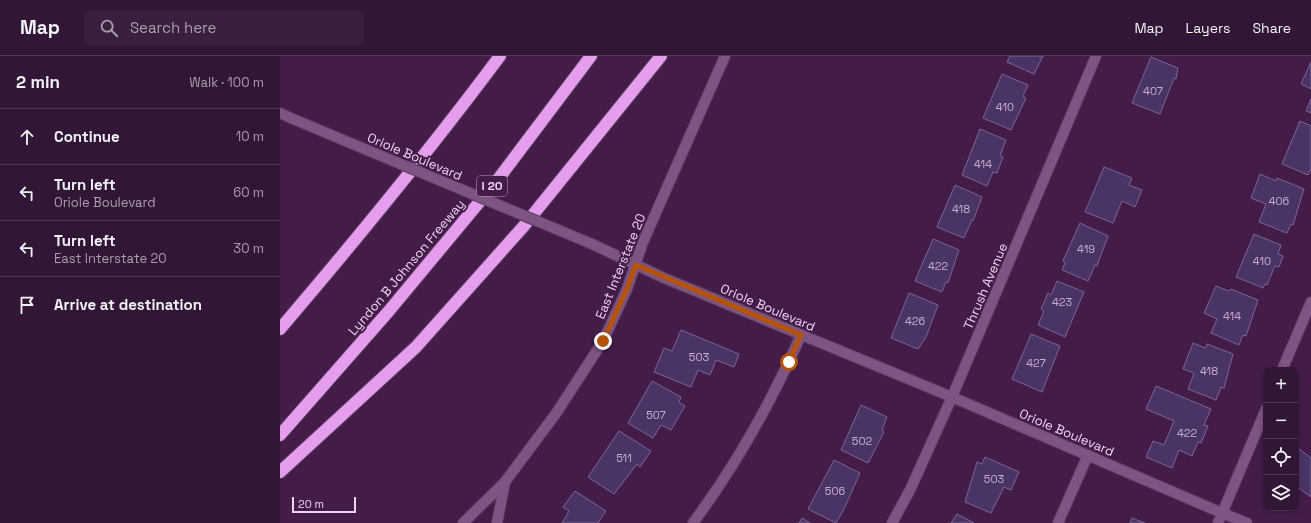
<!DOCTYPE html>
<meta charset="utf-8">
<style>
body{margin:0;font-family:"Space Grotesk",sans-serif;background:#3a1f3e;color:#f1f3f6}
.controls{position:absolute;right:12px;bottom:12px;display:grid;overflow:hidden;border-radius:8px;box-shadow:0 2px 6px #0003}
.controls button{width:36px;height:36px;display:grid;place-items:center;padding:0;border:0;border-bottom:1px solid #4d3551;background:#321636;color:#f1f3f6;font:20px sans-serif}
.scale{position:absolute;left:12px;bottom:10px;width:64px;box-sizing:border-box;padding-left:4px;border:2px solid #eed6f1;border-top:0;font-size:11px;line-height:14px;white-space:nowrap;color:#eed6f1;-webkit-text-stroke:3px #431d48;paint-order:stroke}
.stop{position:absolute;width:12px;height:12px;margin:-9px;border:3px solid #b45309;border-radius:50%;background:#fff}
.stop.end{background:#b45309;border-color:#fff;box-shadow:0 1px 4px #0008}
.list{margin:0;padding:0;list-style:none}
h2{display:flex;justify-content:space-between;align-items:center;height:52px;margin:0;padding:0 16px;font-size:17px}
h2 small{font-size:13px;font-weight:400;color:#a89fad}
.list li{display:grid;grid-template-columns:26px 1fr auto;gap:12px;align-items:center;box-sizing:border-box;height:56px;padding:0 16px;border-top:1px solid #4d3551}
.list b{display:block;font-size:15px;white-space:nowrap}
.list p{margin:0;font-size:13px;white-space:nowrap;color:#a89fad}
.list em{font-size:13px;font-style:normal;color:#a89fad}
.icon{flex:none;width:22px;height:22px;fill:none;stroke:currentColor;stroke-width:2;stroke-linecap:round;stroke-linejoin:round}
.map{position:relative;flex:none;width:1031px;height:467px;overflow:hidden}
header{display:flex;align-items:center;gap:24px;box-sizing:border-box;height:56px;padding:0 20px;background:#321636;border-bottom:1px solid #4d3551}
header strong{font-size:19px}
nav{display:flex;gap:22px;margin-inline-start:auto;font-size:14px}
.search{width:280px;height:36px;background:#3a1f3e;display:flex;align-items:center;gap:10px;box-sizing:border-box;padding:0 14px;border-radius:8px;color:#a89fad;font-size:15px}
main{display:flex}
aside{flex:1;background:#321636}
.map>svg:first-child{display:block}
.building{fill:#4a3466;stroke:#7a649a}
.lines{fill:none;stroke-linecap:round;stroke-linejoin:round}
.service-casing{stroke:#5b3a60;stroke-width:12}
.minor-casing{stroke:#5b3a60;stroke-width:12}
.tertiary-casing{stroke:#5b3a60;stroke-width:12}
.secondary-casing{stroke:#5b3a60;stroke-width:12}
.motorway-casing{stroke:#5b3a60;stroke-width:14}
.service{stroke:#7d5482;stroke-width:10}
.minor{stroke:#7d5482;stroke-width:10}
.tertiary{stroke:#7d5482;stroke-width:10}
.secondary{stroke:#7d5482;stroke-width:10}
.motorway{stroke:#e59dee;stroke-width:12}
.tertiary-bridge-casing{stroke:#5b3a60;stroke-width:12;stroke-linecap:butt}
.tertiary-bridge{stroke:#7d5482;stroke-width:10}
.route{stroke:#b45309;stroke-width:5}
.labels{text-anchor:middle;stroke-width:4;stroke-linejoin:round;paint-order:stroke}
.number-label{font-size:11px;fill:#c5aece}
.shield{fill:#431d48;stroke:#bb9ebe;stroke-width:1}
.shield-label{font-size:12px;font-weight:bold;fill:#eed6f1}
.street-label{font-size:13px;fill:#eed6f1;stroke:#431d48}
</style>
<header>
<strong>Map</strong>
<div class="search"><svg class="icon" aria-label="search" viewBox="0 0 24 24"><circle cx="10" cy="10" r="6"/><path d="M15 15l6 6"/></svg>Search here</div>
<nav><a>Map</a><a>Layers</a><a>Share</a></nav>
</header>
<main>
<aside>
<h2>2 min<small>Walk · 100 m</small></h2>
<ul class="list">
<li><svg class="icon" aria-label="ahead" viewBox="0 0 24 24"><path d="M12 20V5M6 11l6-6 6 6"/></svg><div><b>Continue</b></div><em>10 m</em></li>
<li><svg class="icon" aria-label="left" viewBox="0 0 24 24"><path d="M17 20v-9H6M10 6l-5 5 5 5"/></svg><div><b>Turn left</b><p>Oriole Boulevard</p></div><em>60 m</em></li>
<li><svg class="icon" aria-label="left" viewBox="0 0 24 24"><path d="M17 20v-9H6M10 6l-5 5 5 5"/></svg><div><b>Turn left</b><p>East Interstate 20</p></div><em>30 m</em></li>
<li><svg class="icon" aria-label="arrive" viewBox="0 0 24 24"><path d="M6 21V4h12l-3 4 3 4H6"/></svg><div><b>Arrive at destination</b></div></li>
</ul>
</aside>
<div class="map">
<svg width="1031" height="467" viewBox="0 0 1031 467">
<rect width="100%" height="100%" fill="#431d48"/>
<g class="building">
<polygon points="730,0 763,0 754,18 727,6"/>
<polygon points="871,1 898,12 896,23 894,22 880,58 852,47"/>
<polygon points="1031,6 1031,33 1021,28"/>
<polygon points="722,18 748,29 743,40 746,42 731,74 703,62"/>
<polygon points="1031,43 1031,57 1026,55"/>
<polygon points="1020,65 1031,70 1031,113 1028,119 1002,108"/>
<polygon points="700,73 726,84 720,100 723,101 717,117 713,116 707,130 682,119"/>
<polygon points="824,111 852,122 849,129 862,134 855,151 842,145 833,167 805,156"/>
<polygon points="980,118 996,125 997,122 1024,133 1013,169 1011,168 1007,177 979,166 986,148 971,142"/>
<polygon points="675,129 702,141 693,165 692,164 684,182 657,171"/>
<polygon points="800,167 828,180 817,210 815,209 808,225 782,214 785,207 783,205"/>
<polygon points="974,178 1001,189 998,198 1003,200 999,211 995,210 987,229 985,228 983,232 956,221"/>
<polygon points="653,183 679,194 668,227 666,226 662,236 635,225"/>
<polygon points="777,225 804,236 785,281 758,269 764,255 761,253 768,237 771,239"/>
<polygon points="936,230 949,235 951,233 978,244 966,280 963,279 959,289 931,277 937,263 924,257"/>
<polygon points="629,237 658,249 646,281 638,293 611,282"/>
<polygon points="401,274 459,298 454,311 436,304 430,319 418,314 411,331 374,316 384,292 392,295"/>
<polygon points="751,278 780,290 762,336 732,323"/>
<polygon points="913,287 925,292 927,288 953,298 944,332 941,331 936,344 908,333 914,317 903,313"/>
<polygon points="372,325 401,341 399,346 405,350 391,374 381,369 373,382 348,367"/>
<polygon points="876,330 931,353 924,369 928,370 921,387 918,386 912,400 899,394 892,412 866,401 873,385 884,389 894,365 866,353"/>
<polygon points="581,349 607,361 602,374 604,376 588,407 561,394"/>
<polygon points="339,375 371,395 360,411 357,408 334,438 308,421"/>
<polygon points="1018,392 1031,402 1031,441 1016,430 1016,395"/>
<polygon points="705,401 739,416 731,434 724,431 711,457 685,446 697,406 702,408"/>
<polygon points="554,404 580,417 564,453 556,467 528,453"/>
<polygon points="295,435 326,455 318,467 282,467 289,455 283,451"/>
<polygon points="677,458 694,467 671,467"/>
<polygon points="522,462 530,467 519,467"/>
<polygon points="852,462 865,467 850,467"/>
</g>
<g class="lines">
<g class="service-casing">
<g id="service">
<path d="M413,467C456,409 492,345 521,279"/>
<polyline points="778,467 808,399"/>
</g>
</g>
<g class="minor-casing">
<g id="minor">
<polyline points="1002,314 1031,246"/>
<polyline points="942,457 967,467"/>
<polyline points="217,467 225,426"/>
<polyline points="612,467 630,434 672,341 816,0"/>
<polyline points="938,467 986,353"/>
</g>
</g>
<g class="tertiary-casing">
<g id="tertiary">
<polyline points="0,57 13,63"/>
<polyline points="312,188 384,222 672,341 942,457"/>
</g>
</g>
<g class="secondary-casing">
<polyline id="secondary" points="183,467 225,426 277,356 323,285 347,233 363,186 445,0"/>
</g>
<g class="motorway-casing">
<g id="motorway">
<path d="M0,273C76,184 150,94 220,0"/>
<polyline points="0,379 108,256 216,126 311,0"/>
<polyline points="0,416 136,291 243,171 381,0"/>
</g>
</g>
<use href="#service" class="service"/>
<use href="#minor" class="minor"/>
<use href="#tertiary" class="tertiary"/>
<use href="#secondary" class="secondary"/>
<use href="#motorway" class="motorway"/>
<g class="tertiary-bridge-casing">
<polyline id="tertiary-bridge" points="13,63 312,188"/>
</g>
<use href="#tertiary-bridge" class="tertiary-bridge"/>
</g>
<g class="lines">
<polyline class="route" points="323,285 347,233 356,209 521,279 509,306"/>
</g>
<g class="labels">
<g class="number-label">
<text x="873" y="39">407</text>
<text x="725" y="55">410</text>
<text x="703" y="112">414</text>
<text x="999" y="149">406</text>
<text x="681" y="157">418</text>
<text x="806" y="197">419</text>
<text x="982" y="209">410</text>
<text x="658" y="214">422</text>
<text x="782" y="250">423</text>
<text x="952" y="264">414</text>
<text x="635" y="269">426</text>
<text x="419" y="305">503</text>
<text x="756" y="311">427</text>
<text x="929" y="319">418</text>
<text x="376" y="363">507</text>
<text x="907" y="381">422</text>
<text x="582" y="389">502</text>
<text x="344" y="406">511</text>
<text x="714" y="427">503</text>
<text x="555" y="439">506</text>
</g>
<rect class="shield" x="197" y="120" width="30" height="20" rx="3"/>
<g class="shield-label">
<text x="212" y="134">I 20</text>
</g>
<g class="street-label">
<text transform="translate(135 100) rotate(23)" y="5">Oriole Boulevard</text>
<text transform="translate(340 210) rotate(-68)" y="5">East Interstate 20</text>
<text transform="translate(126 211) rotate(-50)" y="5">Lyndon B Johnson Freeway</text>
<text transform="translate(705 230) rotate(-67)" y="5">Thrush Avenue</text>
<text transform="translate(488 251) rotate(23)" y="5">Oriole Boulevard</text>
<text transform="translate(787 376) rotate(23)" y="5">Oriole Boulevard</text>
</g>
</g>
</svg>
<div class="controls">
<button>+</button>
<button>−</button>
<button><svg class="icon" aria-label="locate" viewBox="0 0 24 24"><circle cx="12" cy="12" r="6"/><path d="M12 2v4M12 18v4M2 12h4M18 12h4"/></svg></button>
<button><svg class="icon" aria-label="layers" viewBox="0 0 24 24"><path d="M12 4l9 5-9 5-9-5zM3 14l9 5 9-5"/></svg></button>
</div>
<div class="scale">20 m</div>
<div class="stop" style="left:509px;top:306px"></div>
<div class="stop end" style="left:323px;top:285px"></div>
</div>
</main>
